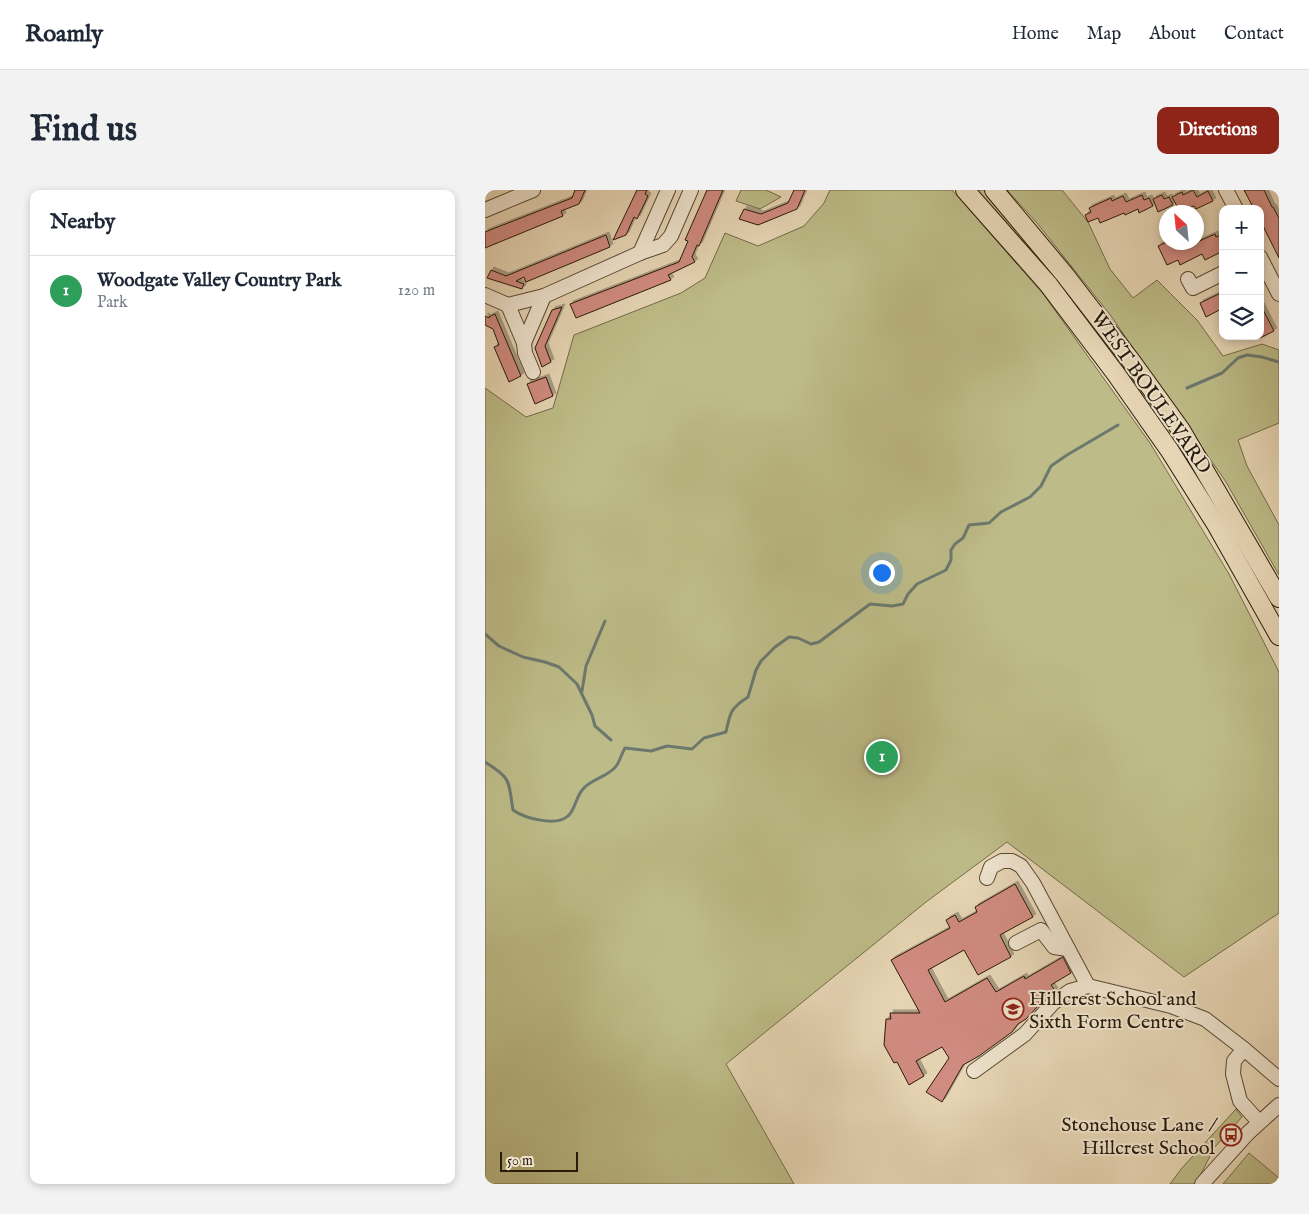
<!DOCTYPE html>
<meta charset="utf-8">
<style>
body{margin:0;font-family:"IM FELL English",serif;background:#f2f2f3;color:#1f2937}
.controls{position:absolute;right:15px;top:15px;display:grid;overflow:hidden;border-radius:10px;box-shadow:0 2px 8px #0003}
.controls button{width:45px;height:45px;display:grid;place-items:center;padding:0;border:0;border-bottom:1px solid #e0e1e3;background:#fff;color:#1f2937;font:25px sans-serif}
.compass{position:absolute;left:674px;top:15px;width:45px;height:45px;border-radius:50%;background:#fff;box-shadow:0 2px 8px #0003;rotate:333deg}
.scale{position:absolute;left:15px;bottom:12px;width:78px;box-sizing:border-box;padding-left:5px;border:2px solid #291a09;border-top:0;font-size:14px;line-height:18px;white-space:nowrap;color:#291a09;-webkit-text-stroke:4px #efe4cf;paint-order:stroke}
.you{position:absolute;left:396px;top:382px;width:18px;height:18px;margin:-12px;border:4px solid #fff;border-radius:50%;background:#1a73e8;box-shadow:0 0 0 8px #1a73e833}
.badge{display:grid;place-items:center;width:32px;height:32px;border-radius:50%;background:#8f2418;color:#fff;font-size:16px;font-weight:700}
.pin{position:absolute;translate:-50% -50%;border:2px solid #fff;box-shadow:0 1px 5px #0006}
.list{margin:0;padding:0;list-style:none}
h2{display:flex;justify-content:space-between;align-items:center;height:65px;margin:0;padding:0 20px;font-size:21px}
h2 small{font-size:16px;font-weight:400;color:#747a83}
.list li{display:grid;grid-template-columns:32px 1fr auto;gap:15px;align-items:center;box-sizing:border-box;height:70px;padding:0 20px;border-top:1px solid #e0e1e3}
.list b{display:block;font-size:19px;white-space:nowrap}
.list p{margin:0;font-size:16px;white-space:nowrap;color:#747a83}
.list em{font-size:16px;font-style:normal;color:#747a83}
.icon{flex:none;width:28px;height:28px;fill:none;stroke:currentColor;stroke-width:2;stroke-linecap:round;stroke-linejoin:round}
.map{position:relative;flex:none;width:794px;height:994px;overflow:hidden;border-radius:10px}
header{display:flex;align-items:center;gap:30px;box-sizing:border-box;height:70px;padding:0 25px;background:#fff;border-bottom:1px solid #e0e1e3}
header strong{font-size:24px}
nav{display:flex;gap:28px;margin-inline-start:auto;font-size:18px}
.intro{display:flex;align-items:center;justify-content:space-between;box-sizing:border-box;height:120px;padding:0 30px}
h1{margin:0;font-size:35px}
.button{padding:12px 22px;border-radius:10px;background:#8f2418;color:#fff;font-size:18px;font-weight:700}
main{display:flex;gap:30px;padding:0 30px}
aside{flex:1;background:#fff;border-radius:10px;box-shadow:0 2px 8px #0003}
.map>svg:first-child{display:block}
.green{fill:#bdbc88;stroke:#736b48}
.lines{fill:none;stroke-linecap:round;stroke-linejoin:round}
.stream{stroke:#6c796f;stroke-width:3}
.building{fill:#d18c81;stroke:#291a09;filter:url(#shadow)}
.minor-casing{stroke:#584934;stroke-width:16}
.major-casing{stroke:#291a09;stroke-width:20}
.minor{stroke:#efe4cf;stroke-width:14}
.major{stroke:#e7d6b5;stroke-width:18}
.labels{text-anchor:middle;stroke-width:4;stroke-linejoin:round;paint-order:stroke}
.street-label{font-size:20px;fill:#291a09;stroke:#efe4cf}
.poi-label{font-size:20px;fill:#291a09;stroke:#efe4cf;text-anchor:start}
</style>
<header>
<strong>Roamly</strong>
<nav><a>Home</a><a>Map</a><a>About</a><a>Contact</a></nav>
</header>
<div class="intro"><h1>Find us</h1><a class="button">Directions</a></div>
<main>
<aside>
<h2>Nearby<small></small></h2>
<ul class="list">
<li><span class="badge" style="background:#2e9e5b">1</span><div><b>Woodgate Valley Country Park</b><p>Park</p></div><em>120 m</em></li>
</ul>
</aside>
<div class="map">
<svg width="794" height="994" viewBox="0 0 794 994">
<defs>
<filter id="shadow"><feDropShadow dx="3" dy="-3" stdDeviation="0" flood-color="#0004"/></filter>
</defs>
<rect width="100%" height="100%" fill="#e7d6b5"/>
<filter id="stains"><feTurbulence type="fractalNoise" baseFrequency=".004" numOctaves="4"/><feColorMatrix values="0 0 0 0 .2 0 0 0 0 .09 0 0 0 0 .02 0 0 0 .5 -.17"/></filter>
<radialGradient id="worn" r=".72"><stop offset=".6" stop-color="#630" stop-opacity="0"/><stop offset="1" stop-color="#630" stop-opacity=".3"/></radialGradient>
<g class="green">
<polygon points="256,0 281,0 296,7 275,19 251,11"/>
<polygon points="345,0 467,0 559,105 665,253 744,384 794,482 794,723 699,787 522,652 441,712 241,874 309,994 0,994 0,198 41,227 68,218 89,145 196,103 220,88 240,43 273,56 319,36 339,13"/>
<polygon points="491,0 501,0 601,120 687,242 681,246 577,101 532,45"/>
<polygon points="522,0 577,0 603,32 625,79 648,108 672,90 712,130 738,166 777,154 794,160 794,233 753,250 762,276 794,335 794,385 741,292 626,126 552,33"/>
<polygon points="751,919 757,927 729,958 711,994 685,994 697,978"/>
<polygon points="764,963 794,988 794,994 738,994"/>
</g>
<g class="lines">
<g class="stream">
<polyline points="702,198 737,183 753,168 762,165 777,167 794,172"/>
<polyline points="0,444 14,456 38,467 60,472 74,477 92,494 107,525 110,536 126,550"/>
<polyline points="97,501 101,476 120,431"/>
<path d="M0,572C27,589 23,590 28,620C39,628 71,637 83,626C91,619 91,604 100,597C109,588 125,586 132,575C135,570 137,563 140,558L166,561L182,556L207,559L219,548L241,542C245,522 246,518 263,507L271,480L276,471L290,457L304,447L313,448L326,454L334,452L385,414L407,416L418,414L423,404L432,394L461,380L466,370V360L470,354L478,348L484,335L504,333L516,322L545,307L556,296L566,276L582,265L633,235"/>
</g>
</g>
<g class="building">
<polygon points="90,0 100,0 94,14 76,21 78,26 0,58 0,42 87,8"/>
<polygon points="152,0 162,0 160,4 163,6 152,29 149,27 141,45 128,50"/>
<polygon points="222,0 238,0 214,56 212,55 207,67 210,72 183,85 186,90 91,128 85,114 194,72 203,51 200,50"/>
<polygon points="309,0 320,0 312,19 273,35 254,29 259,19 276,24 303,13"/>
<polygon points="708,0 712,7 723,1 728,11 711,19 709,16 695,22 687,7 697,2 698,5"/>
<polygon points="759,0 779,0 787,17 788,17 794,28 794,68 775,30 775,19 769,19"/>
<polygon points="657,5 659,10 664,8 668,16 654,23 653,19 640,25 639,23 615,33 613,28 603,32 600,25 606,22 604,18 626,8 627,11 638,6 641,12"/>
<polygon points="677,5 679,9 684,7 688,15 673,22 668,9"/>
<polygon points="730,44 731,47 738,44 738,61 720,70 717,64 695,75 693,70 682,75 673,56 682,52 684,52 687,58 700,52 712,52"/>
<polygon points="121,45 125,57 41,92 39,87 31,91 39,94 37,99 2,88 6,80 21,86"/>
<polygon points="738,102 738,118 721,127 715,113"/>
<polygon points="775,114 789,141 775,148"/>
<polygon points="77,117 60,156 66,172 57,177 50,158 67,120"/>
<polygon points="10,124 36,186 24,192 9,157 14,155 8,139 0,135 0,126 4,128 4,127"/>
<polygon points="61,187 68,206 50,214 42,194"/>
<polygon points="530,694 548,727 515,745 526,767 493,785 479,760 443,780 460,812 502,788 511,802 539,786 540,789 578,767 586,783 566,795 570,801 553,813 554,815 541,829 533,834 527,842 494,866 478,875 457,912 441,902 464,868 457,857 431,871 439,886 424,895 412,872 409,873 399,855 401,829 406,829 405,823 435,823 406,770 465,738 461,730 470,725 474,732 492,722 490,717"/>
</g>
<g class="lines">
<g class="minor-casing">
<g id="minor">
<polyline points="741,0 751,19"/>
<polyline points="0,20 48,0"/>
<polyline points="155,63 183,0"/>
<polyline points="775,67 794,104"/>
<polyline points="703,89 708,98 738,83"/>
<polyline points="0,105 23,115 59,106 155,63 178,55 186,46 206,0"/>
<polyline points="23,115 39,153 59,106"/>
<polyline points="39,153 40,163 48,182"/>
<polyline points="502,688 506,677 517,671 527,671 536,676 548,693 603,796"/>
<polyline points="531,753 556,740 569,757 583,759"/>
<polyline points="759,859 794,889"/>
<polyline points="489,881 540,844 568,813 585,801 603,796 686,816 720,829 759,859 749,871 748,884 755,911 774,932"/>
<polyline points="717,994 763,943 794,915"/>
</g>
</g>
<g class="major-casing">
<g id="major">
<polyline points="480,0 563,94 631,184 685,261 732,336 794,446"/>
<polyline points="509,0 580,85 647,172 696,240 794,408"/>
</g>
</g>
<use href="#minor" class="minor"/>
<use href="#major" class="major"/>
</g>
<defs>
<g id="school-ring" transform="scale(1.125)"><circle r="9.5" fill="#efe4cf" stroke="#8f2418" stroke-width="1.5"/><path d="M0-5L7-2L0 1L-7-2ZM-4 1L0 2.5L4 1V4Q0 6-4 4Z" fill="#8f2418"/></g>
<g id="bus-ring" transform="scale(1.125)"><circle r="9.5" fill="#efe4cf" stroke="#8f2418" stroke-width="1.5"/><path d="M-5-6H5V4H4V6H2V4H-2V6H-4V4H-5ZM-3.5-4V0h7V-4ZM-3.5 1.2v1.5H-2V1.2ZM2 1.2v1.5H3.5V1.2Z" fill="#8f2418"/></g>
</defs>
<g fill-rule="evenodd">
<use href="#school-ring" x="528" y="819"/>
<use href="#bus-ring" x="746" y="945"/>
</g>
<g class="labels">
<g class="street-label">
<text transform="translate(667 202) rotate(55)" y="7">WEST BOULEVARD</text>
</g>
<g class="poi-label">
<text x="544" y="815">Hillcrest School and<tspan x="544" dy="23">Sixth Form Centre</tspan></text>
<text x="730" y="941" text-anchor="end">Stonehouse Lane /<tspan x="730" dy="23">Hillcrest School</tspan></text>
</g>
</g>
<rect width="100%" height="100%" filter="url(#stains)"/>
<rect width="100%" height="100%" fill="url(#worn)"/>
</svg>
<div class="controls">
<button>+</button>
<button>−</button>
<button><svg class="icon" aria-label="layers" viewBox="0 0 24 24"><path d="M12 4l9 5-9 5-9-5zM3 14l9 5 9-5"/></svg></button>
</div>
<svg class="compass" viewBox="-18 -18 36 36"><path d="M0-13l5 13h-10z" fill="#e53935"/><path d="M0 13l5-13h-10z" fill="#747a83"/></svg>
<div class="scale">50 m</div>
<div class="you"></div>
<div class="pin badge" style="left:397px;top:567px;background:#2e9e5b">1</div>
</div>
</main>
